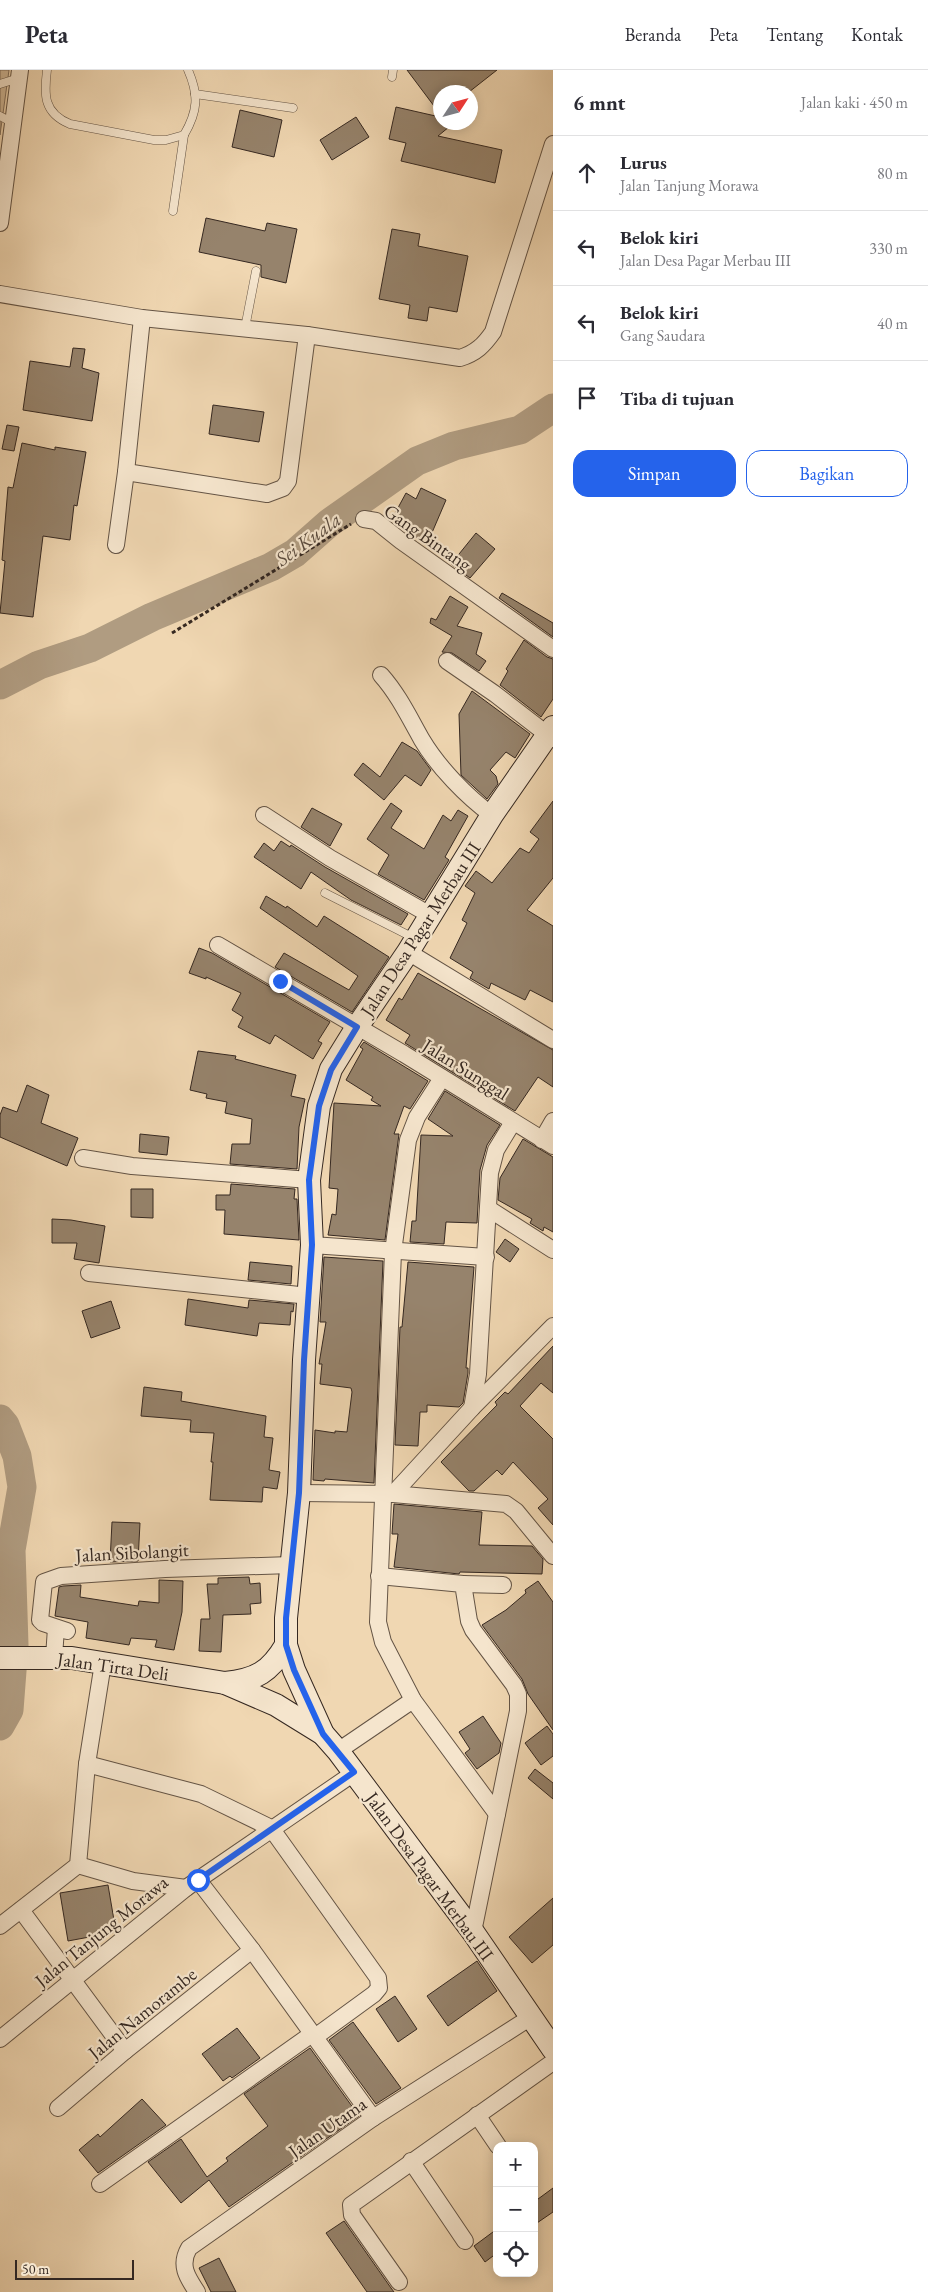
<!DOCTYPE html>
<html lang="id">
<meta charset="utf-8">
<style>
body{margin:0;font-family:"EB Garamond",serif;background:#f2f2f3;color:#2b2b33}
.controls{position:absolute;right:15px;bottom:15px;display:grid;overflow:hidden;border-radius:10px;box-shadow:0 2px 12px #0003}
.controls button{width:45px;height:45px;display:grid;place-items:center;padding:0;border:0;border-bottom:1px solid #e1e1e2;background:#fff;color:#2b2b33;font:25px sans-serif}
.compass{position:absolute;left:433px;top:15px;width:45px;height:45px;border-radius:50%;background:#fff;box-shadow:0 2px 12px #0003;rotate:54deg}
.scale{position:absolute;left:15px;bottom:12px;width:119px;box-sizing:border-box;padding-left:5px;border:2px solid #352821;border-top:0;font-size:14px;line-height:18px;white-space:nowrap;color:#352821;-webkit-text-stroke:4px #f5e5cd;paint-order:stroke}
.stop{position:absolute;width:15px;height:15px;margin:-11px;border:4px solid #2563eb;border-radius:50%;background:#fff}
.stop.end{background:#2563eb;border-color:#fff;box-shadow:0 1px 5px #0008}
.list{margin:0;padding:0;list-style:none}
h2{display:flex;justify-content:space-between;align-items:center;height:65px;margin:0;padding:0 20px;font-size:21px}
h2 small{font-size:16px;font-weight:400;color:#7c7c81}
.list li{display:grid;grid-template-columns:32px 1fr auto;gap:15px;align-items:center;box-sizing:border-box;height:75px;padding:0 20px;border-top:1px solid #e1e1e2}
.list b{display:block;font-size:19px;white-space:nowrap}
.list p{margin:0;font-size:16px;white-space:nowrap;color:#7c7c81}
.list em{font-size:16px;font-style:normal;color:#7c7c81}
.actions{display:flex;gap:10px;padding:15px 20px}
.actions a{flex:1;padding:11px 0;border:1px solid #2563eb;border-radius:15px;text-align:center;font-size:18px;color:#2563eb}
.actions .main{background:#2563eb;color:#fff}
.icon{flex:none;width:28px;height:28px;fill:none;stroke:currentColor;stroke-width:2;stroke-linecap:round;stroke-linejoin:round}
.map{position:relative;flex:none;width:553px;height:2222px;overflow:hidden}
header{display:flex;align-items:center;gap:30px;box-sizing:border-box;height:70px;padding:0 25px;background:#fff;border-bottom:1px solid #e1e1e2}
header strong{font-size:24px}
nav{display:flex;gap:28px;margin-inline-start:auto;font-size:18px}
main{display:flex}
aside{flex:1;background:#fff}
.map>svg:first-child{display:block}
.green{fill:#d0b999;stroke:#82705d}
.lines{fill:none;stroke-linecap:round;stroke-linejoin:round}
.river{stroke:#b09c81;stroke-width:29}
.building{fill:#96836c;stroke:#352821}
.lane-casing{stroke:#645445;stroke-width:9}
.street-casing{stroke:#645445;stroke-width:18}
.secondary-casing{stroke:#352821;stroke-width:24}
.path{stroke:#352821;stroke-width:3;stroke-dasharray:4 2.5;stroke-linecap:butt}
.lane{stroke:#f5e5cd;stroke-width:8}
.street{stroke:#f5e5cd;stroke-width:16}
.secondary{stroke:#f5e5cd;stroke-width:22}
.route{stroke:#2563eb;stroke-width:6}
.labels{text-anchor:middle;stroke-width:4.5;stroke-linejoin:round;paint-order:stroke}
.street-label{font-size:19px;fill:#352821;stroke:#f5e5cd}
.water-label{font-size:20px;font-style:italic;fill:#5a4b3e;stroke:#f5e5cd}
</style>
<header>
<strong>Peta</strong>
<nav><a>Beranda</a><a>Peta</a><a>Tentang</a><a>Kontak</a></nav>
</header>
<main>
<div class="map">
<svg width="553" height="2222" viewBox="0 0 553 2222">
<rect width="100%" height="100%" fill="#f0d7b2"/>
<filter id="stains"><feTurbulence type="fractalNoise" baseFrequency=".004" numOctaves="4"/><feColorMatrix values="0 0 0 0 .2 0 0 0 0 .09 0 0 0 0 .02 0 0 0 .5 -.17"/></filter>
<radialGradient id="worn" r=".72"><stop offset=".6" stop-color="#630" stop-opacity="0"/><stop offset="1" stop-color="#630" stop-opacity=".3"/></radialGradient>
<polygon class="green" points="0,0 9,0 0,65"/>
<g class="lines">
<g class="river">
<polyline points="0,615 39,595 90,578 152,547 271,497 295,483 329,453 417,391 454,376 520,360 553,338"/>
<polyline points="0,1349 5,1355 17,1386 22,1417 11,1480 14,1575 9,1640 0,1656"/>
</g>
</g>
<g class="building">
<polygon points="407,0 497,0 469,22 440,22 440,44"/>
<polygon points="396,37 440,47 440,52 455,52 438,66 502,80 495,113 401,91 406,73 389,69"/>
<polygon points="240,40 282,50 274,87 232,77"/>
<polygon points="356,47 369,67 332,90 320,70"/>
<polygon points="206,148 265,161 267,153 297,159 286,213 261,207 261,195 199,182"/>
<polygon points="392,159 420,164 418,176 468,186 457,242 429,237 427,251 408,248 410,235 379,229"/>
<polygon points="73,278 85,279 82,298 99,303 92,351 23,340 30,291 70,297"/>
<polygon points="213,335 264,342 259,372 209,364"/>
<polygon points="7,355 19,357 14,381 2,379"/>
<polygon points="22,373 55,380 55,377 86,382 77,436 74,435 70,470 43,466 33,547 0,543 5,491 2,490 8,417 13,418"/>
<polygon points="421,418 446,430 428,472 407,463 403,460 405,454 393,447 406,423 416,429"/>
<polygon points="476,463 495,479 470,508 451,494"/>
<polygon points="502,523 553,553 553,567 499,528"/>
<polygon points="450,526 468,537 457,556 482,563 476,584 486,591 479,601 452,583 442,582 452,566 430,553 431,548 436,550"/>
<polygon points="524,570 547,587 553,589 553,629 541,647 500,615 508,601 506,599"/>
<polygon points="472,621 530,664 515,688 506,682 490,700 496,706 498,714 487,729 461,705 459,644"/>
<polygon points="402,672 417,681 431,700 421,716 405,705 384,730 354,705 363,693 380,707"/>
<polygon points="553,731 553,808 527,840 553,856 553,932 530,920 525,930 491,913 489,919 470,908 473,902 450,888 467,853 462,850 475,823 465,816 476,801 492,813 520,778 529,783 539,769 530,762"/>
<polygon points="391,733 402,741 391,758 424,779 443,745 451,751 458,740 468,746 445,787 449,790 424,830 378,804 389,785 367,769"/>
<polygon points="312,738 342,754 330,776 301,757"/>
<polygon points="281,771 290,777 291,775 325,797 408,844 401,855 351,830 311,802 301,819 254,787 264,773 274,781"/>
<polygon points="266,826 286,838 287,836 317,857 324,846 389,887 352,942 275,897 284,883 349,920 358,906 260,838"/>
<polygon points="199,878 212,883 330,952 318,971 322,973 313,989 275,965 270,974 238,957 243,947 232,940 241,923 206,907 206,909 189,903"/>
<polygon points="418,903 553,980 553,1017 538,1007 515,1041 405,973 410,965 386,950 399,928 402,930"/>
<polygon points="364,972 428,1011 410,1039 404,1036 394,1064 399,1064 385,1170 328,1165 332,1144 336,1145 338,1119 329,1118 334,1033 381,1036 371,1030 373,1027 346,1010 363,979 360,977"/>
<polygon points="198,981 236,986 235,989 296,1005 291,1026 305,1029 299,1057 297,1099 230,1094 232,1074 250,1074 252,1049 225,1043 227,1032 206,1028 207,1024 190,1020"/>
<polygon points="27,1015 49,1025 41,1053 78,1068 67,1096 0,1067 0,1045 3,1037 17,1042"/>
<polygon points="445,1021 500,1055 487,1075 480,1100 477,1153 446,1152 444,1174 410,1172 412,1151 416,1151 421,1065 453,1066 428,1049"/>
<polygon points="140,1064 169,1067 167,1085 139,1082"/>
<polygon points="523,1069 553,1087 553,1162 544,1157 543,1161 530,1153 532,1149 498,1130 500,1108"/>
<polygon points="231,1114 295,1119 294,1129 297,1129 299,1170 224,1164 225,1140 216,1140 216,1125 230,1125"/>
<polygon points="131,1119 153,1119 153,1148 131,1147"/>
<polygon points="52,1149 71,1150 105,1156 99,1193 74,1189 77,1173 52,1173"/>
<polygon points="505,1169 519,1179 510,1192 496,1182"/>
<polygon points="324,1187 383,1191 374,1413 325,1409 324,1411 313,1410 315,1360 335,1363 335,1361 347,1362 352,1322 351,1318 320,1314 322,1294 319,1294 326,1252 320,1252"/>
<polygon points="250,1192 292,1196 291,1214 248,1210"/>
<polygon points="408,1192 474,1197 466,1298 468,1298 468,1303 463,1333 459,1337 427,1335 427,1342 420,1342 418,1376 395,1375 400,1257 402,1257"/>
<polygon points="188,1229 248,1238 249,1230 294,1234 293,1242 291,1241 290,1255 259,1253 257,1266 185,1255"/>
<polygon points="111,1231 120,1258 91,1268 82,1241"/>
<polygon points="553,1276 553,1323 541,1313 520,1336 553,1369 553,1455 538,1438 548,1429 513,1392 502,1405 497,1400 474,1421 469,1421 441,1392 497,1335 495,1332 505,1322 508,1324"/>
<polygon points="144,1317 182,1322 181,1331 266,1346 264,1367 273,1368 269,1400 280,1402 277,1419 263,1417 262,1432 210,1430 213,1392 211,1392 214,1363 190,1362 191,1350 141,1346"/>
<polygon points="394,1434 482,1442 479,1475 532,1476 543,1489 542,1504 460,1502 459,1504 394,1497 398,1464 392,1464"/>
<polygon points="112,1452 140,1453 138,1491 110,1492"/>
<polygon points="249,1507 250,1514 260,1513 261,1533 250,1534 251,1544 223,1545 221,1582 199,1581 201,1549 210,1549 207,1514 218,1514 218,1508"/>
<polygon points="159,1510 183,1511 182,1542 174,1580 155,1577 157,1570 131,1568 129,1575 86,1568 88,1552 55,1546 59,1517 63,1516 81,1515 80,1527 138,1536 139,1531 159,1533"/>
<polygon points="538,1511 553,1532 553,1660 528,1624 522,1609 482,1555 506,1540 526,1523 525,1520"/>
<polygon points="483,1646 501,1673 499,1683 477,1699 465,1683 470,1679 459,1662"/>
<polygon points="547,1656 553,1664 553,1686 541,1695 525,1673"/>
<polygon points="535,1699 553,1713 553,1729 528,1708"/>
<polygon points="108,1815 116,1862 68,1871 60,1823"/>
<polygon points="553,1828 553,1875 532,1893 509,1867"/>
<polygon points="477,1891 497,1921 448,1956 427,1926"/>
<polygon points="395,1926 417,1959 398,1972 376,1939"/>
<polygon points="353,1952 401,2018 376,2034 329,1970"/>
<polygon points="237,1958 260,1988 232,2008 230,2006 223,2011 202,1984"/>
<polygon points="310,1978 359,2046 229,2137 209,2110 181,2133 148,2092 181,2069 207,2107 228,2091 226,2088 268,2056 244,2024"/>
<polygon points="142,2029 166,2055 98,2103 79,2080 98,2064 100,2067"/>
<polygon points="553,2118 553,2142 534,2155 534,2132"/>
<polygon points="344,2151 391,2218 394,2222 367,2222 326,2163"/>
<polygon points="497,2159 497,2183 485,2192 474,2176"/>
<polygon points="219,2188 236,2222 211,2222 199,2198"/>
</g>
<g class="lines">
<g class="lane-casing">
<g id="lane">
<path d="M47,0C44,24 43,43 70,54L154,70H166L184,65C198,41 199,25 188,0"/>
<polyline points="392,7 393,0"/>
<polyline points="0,14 19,8"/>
<polyline points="195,24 293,38"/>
<polyline points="0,46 13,53"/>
<polyline points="173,141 184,65"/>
<polyline points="245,258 256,201"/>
<polyline points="325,823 414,868"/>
</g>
</g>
<g class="street-casing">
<g id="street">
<polyline points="0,153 20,0"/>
<path d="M0,224L142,248L307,265L460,288C476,283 484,275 493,262L553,74"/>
<polyline points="126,402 267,424 283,418 288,411 307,265"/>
<polyline points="364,449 376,451 401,471 553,579"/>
<polyline points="116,475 126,402 142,248"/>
<polyline points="447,591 495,624 553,669"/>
<path d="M381,605C398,624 409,647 422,670C438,697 467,727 492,745"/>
<polyline points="264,745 330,788 430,845"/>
<polyline points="218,875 404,984 553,1076"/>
<polyline points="408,882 553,970"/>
<polyline points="442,1008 417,1047 408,1070 393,1182 378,1552 383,1572 413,1630 497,1744"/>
<polyline points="542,1070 553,1051"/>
<polyline points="83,1088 132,1096 309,1110"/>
<polyline points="489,1139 553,1180"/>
<polyline points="312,1175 486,1187"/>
<polyline points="89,1203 309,1226"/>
<polyline points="472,1338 478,1304 490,1103 496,1080 513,1052"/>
<polyline points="299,1423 393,1424 506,1434 516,1441 553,1486"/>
<polyline points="393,1424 472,1338 553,1256"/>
<polyline points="379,1506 463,1514 469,1551 473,1560 514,1615 518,1624 518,1641 473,1862"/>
<polyline points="463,1514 503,1515"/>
<polyline points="67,1561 43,1553 40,1550 44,1512 61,1506 165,1499 291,1495"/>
<polyline points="54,1587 56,1558"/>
<polyline points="338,1681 413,1630"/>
<polyline points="87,1694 201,1724 271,1758 378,1908 379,1918 374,1924 315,1967"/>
<polyline points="78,1795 133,1811 186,1818"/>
<polyline points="198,1810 252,1880 373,2048"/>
<polyline points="21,1840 125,1981"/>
<polyline points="0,1856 78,1795 87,1694 103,1593"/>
<polyline points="0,1969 186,1818 354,1703"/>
<polyline points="58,2038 125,1981 252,1880"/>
<polyline points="477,2045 498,2076"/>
<polyline points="411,2091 465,2171"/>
<polyline points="100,2114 312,1964"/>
<polyline points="399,2212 352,2145 351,2135 553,1992"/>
<path d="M197,2222C187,2207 179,2195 189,2178L373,2048L531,1947"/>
</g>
</g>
<g class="secondary-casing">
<g id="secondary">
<polyline points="553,657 492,745 408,882 357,957 331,999 319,1036 309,1110 312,1175 304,1290 299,1423 286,1548 286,1575 294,1600 323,1664 338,1681 473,1862 553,1979"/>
<polyline points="0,1588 72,1588 225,1613 276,1635 323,1664"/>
<path d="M225,1613C256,1610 270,1602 286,1575"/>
</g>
</g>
<polyline class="path" points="172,563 351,454"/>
<use href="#lane" class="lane"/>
<use href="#street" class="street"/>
<use href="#secondary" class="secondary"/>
</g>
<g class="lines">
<polyline class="route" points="198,1810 354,1702 323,1664 294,1600 286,1575 286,1548 299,1423 304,1290 312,1175 309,1110 319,1036 331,1000 357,957 280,911"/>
</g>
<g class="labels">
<g class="street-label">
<text transform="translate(428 467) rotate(35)" y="7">Gang Bintang</text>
<text transform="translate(420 859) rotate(-57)" y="7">Jalan Desa Pagar Merbau III</text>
<text transform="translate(466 999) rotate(32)" y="7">Jalan Sunggal</text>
<text transform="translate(132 1482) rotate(-3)" y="7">Jalan Sibolangit</text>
<text transform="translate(113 1596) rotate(8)" y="7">Jalan Tirta Deli</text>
<text transform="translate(430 1806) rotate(54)" y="7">Jalan Desa Pagar Merbau III</text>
<text transform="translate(101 1861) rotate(-39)" y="7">Jalan Tanjung Morawa</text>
<text transform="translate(142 1943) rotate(-39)" y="7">Jalan Namorambe</text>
<text transform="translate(327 2057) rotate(-35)" y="7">Jalan Utama</text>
</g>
<g class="water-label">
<text transform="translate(308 469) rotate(-36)" y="7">Sei Kuala</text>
</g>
</g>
<rect width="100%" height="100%" filter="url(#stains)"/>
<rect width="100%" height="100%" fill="url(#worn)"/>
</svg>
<div class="controls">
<button>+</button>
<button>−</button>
<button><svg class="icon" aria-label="locate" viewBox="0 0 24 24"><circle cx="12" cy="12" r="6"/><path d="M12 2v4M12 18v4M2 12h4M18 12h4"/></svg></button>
</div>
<svg class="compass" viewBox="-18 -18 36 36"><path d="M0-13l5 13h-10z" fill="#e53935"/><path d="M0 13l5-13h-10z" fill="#7c7c81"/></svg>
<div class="scale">50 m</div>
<div class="stop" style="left:198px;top:1810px"></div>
<div class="stop end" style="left:280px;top:911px"></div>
</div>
<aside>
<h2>6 mnt<small>Jalan kaki · 450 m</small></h2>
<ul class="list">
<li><svg class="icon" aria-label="ahead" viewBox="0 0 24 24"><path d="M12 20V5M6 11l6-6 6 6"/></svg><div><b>Lurus</b><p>Jalan Tanjung Morawa</p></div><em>80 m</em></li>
<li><svg class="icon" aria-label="left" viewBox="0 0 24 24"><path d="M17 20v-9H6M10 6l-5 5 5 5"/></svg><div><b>Belok kiri</b><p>Jalan Desa Pagar Merbau III</p></div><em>330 m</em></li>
<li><svg class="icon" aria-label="left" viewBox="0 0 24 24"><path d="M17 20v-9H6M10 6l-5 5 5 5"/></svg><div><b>Belok kiri</b><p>Gang Saudara</p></div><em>40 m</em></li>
<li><svg class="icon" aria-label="arrive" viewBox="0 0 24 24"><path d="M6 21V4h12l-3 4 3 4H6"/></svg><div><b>Tiba di tujuan</b></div></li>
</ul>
<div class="actions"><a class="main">Simpan</a><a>Bagikan</a></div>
</aside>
</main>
